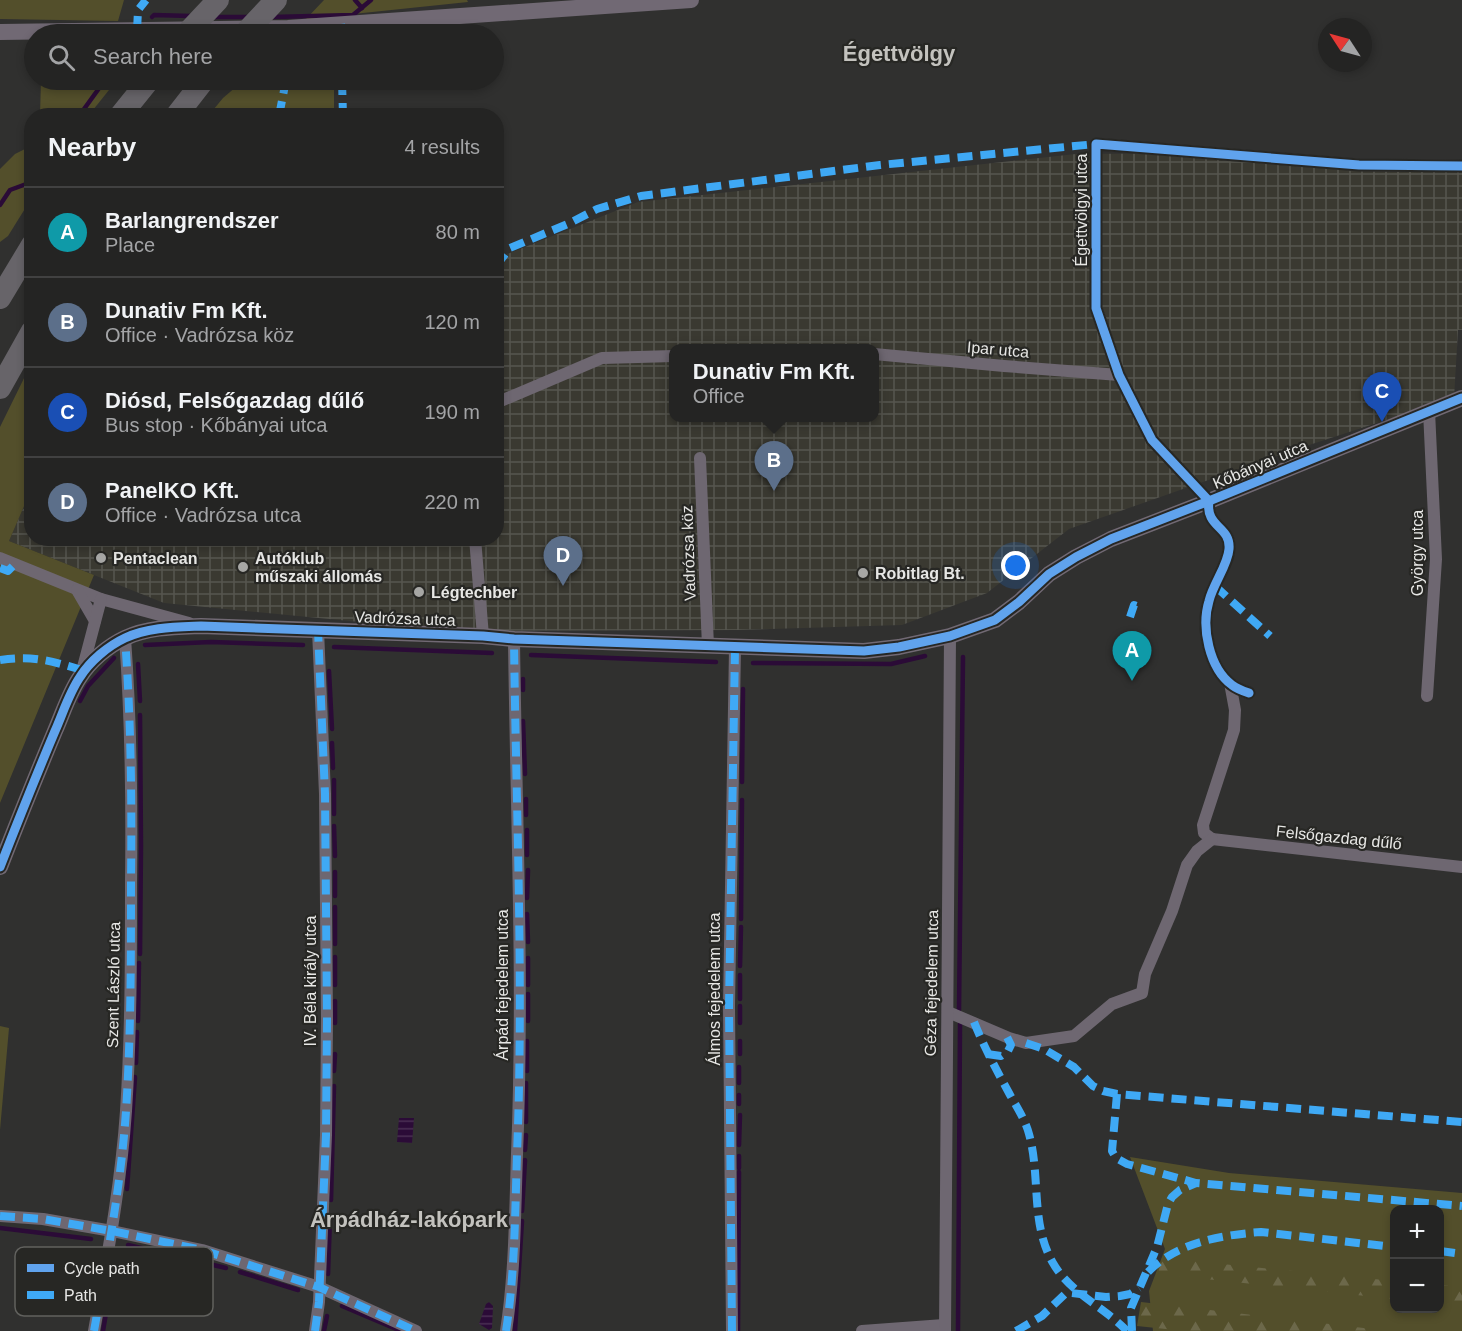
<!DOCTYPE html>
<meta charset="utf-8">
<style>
body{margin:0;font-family:Helvetica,sans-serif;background:#303030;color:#f1f3f6}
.controls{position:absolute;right:18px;bottom:18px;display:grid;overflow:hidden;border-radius:12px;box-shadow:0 3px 9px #0003}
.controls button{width:54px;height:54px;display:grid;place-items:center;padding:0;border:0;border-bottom:2px solid #414141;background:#242423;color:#f1f3f6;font:30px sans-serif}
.compass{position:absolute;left:1318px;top:18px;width:54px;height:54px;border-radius:50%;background:#242423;box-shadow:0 3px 9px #0003;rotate:306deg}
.you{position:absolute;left:1016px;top:566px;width:21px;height:21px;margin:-15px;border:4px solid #fff;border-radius:50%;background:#1a73e8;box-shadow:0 0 0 9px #1a73e833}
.badge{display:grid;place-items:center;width:39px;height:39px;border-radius:50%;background:#8c9099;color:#fff;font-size:20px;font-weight:700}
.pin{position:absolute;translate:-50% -50px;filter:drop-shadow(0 2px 3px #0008)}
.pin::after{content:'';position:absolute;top:32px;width:21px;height:18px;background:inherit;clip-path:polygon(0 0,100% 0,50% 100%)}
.popup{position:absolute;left:669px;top:344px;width:210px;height:78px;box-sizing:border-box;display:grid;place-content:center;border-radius:12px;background:#242423;filter:drop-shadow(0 2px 4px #0005);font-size:20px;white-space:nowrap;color:#a3a4a6}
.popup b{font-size:22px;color:#f1f3f6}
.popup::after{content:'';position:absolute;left:50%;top:100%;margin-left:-12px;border:12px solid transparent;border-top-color:#242423}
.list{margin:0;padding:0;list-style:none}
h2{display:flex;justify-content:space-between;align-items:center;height:78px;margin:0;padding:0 24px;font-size:26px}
h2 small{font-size:20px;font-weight:400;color:#a3a4a6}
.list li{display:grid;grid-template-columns:39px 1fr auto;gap:18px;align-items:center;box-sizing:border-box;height:90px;padding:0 24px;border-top:2px solid #414141}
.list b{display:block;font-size:22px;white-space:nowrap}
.list p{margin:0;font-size:20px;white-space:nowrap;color:#a3a4a6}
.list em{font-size:20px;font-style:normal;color:#a3a4a6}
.icon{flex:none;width:33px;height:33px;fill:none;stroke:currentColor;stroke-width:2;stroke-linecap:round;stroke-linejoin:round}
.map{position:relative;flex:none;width:1462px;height:1331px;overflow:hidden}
.search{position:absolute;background:#242423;box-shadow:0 3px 9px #0003;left:24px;top:24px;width:480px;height:66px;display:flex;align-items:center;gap:15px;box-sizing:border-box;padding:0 21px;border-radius:33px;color:#a3a4a6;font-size:22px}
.panel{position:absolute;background:#242423;box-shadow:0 3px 9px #0003;left:24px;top:108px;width:480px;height:438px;border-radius:24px}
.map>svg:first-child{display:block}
.industrial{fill:url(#industrial-grid);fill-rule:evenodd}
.green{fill:#534f2b;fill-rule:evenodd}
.forest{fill:url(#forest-firs)}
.water{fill:url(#water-rules)}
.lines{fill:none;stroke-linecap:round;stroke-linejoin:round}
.stream{stroke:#2b0b37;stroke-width:4.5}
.street{stroke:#6e6771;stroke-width:12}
.secondary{stroke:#716974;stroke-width:16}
.highway{stroke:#676469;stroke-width:22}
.quiet{stroke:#3fa9f5;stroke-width:8;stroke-dasharray:15 8;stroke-linecap:butt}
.cycleway-casing{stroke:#272724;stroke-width:13}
.cycleway{stroke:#60a3ed;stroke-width:9}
.poi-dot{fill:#a7a7a5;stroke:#272724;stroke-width:2}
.labels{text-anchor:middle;stroke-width:4.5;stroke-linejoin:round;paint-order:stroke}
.street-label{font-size:16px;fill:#e7e7e5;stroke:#272724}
.poi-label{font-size:16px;font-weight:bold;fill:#e7e7e5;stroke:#272724;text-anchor:start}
.district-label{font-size:22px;font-weight:bold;fill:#c3c2be;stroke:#272724}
.key{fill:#272724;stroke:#61615e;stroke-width:1.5}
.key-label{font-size:16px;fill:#e7e7e5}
</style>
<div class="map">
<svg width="1462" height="1331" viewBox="0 0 1462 1331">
<defs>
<pattern id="industrial-grid" width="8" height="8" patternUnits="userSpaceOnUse" patternTransform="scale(1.5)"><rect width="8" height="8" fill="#3a3931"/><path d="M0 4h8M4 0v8" fill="none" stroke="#56564f"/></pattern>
<pattern id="forest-firs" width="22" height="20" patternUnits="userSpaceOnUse" patternTransform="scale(1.5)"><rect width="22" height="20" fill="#534f2b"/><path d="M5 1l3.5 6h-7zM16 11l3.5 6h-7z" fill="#6c684a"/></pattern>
<pattern id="water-rules" width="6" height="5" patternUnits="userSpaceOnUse" patternTransform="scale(1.5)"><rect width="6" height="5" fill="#2b0b37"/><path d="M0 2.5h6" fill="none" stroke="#4a2f54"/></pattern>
</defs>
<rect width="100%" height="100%" fill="#30302f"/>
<path class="industrial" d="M1231,153L1462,166V330H1458L1454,398L1303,447L1069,529L987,593L902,625L737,630L453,631L164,603L9,541L31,490L32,538H496L497,258L638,202L1076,154ZM674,348H874V418H674Z"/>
<g class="green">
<polygon points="0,0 124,0 118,21 0,19"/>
<polygon points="324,0 467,0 468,2 334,16 333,34 295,34 306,19"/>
<polygon points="41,80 117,80 89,115 40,116"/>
<polygon points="244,80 334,80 334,115 209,115 223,98"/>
<polygon points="31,146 31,199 8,236 0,242 0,169 15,154"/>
<polygon points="31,364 31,490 9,541 94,575 0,803 0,427"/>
<polygon points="0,1026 9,1028 0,1130"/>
<path d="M1130,1157L1229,1173L1462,1193V1331H1153L1149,1291L1165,1249ZM1394,1210H1440V1308H1394Z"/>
</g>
<g class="forest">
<polygon points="1162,1258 1394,1281 1394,1299 1158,1274"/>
<polygon points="1440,1285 1462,1287 1462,1306 1440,1304"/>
<polygon points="1141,1302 1389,1331 1185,1331 1137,1326"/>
</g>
<g class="water">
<polygon points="399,1118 414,1118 412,1143 397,1142"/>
<polygon points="489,1302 493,1306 492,1328 489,1330 479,1324 486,1304"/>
</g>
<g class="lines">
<g class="stream">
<polyline points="355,0 362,8"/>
<polyline points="152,17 154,15 191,16"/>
<polyline points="212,17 248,17"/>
<polyline points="272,17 353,15 371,0"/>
<polyline points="79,116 105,80"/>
<polyline points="0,205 10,190 29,183 32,181"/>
<polyline points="145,645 211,642 303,645"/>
<polyline points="334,647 492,653"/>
<polyline points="531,655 716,662"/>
<polyline points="753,663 891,664 925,656"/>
<polyline points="138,664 140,701"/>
<polyline points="329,671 332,729"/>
<polyline points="523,679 523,690"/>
<polyline points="80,701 88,686 114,658"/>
<polyline points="140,715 141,845 140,954"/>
<polyline points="523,721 525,774"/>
<polyline points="332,743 333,768"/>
<polyline points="742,782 743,689"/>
<polyline points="526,799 526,815"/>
<polyline points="334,814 334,780"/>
<polyline points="334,826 335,856"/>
<polyline points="527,830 527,855"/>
<polyline points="335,872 335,896"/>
<polyline points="527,898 528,870"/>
<polyline points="335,907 335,944"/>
<polyline points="527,914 528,942"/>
<polyline points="741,919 742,800"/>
<polyline points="335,957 335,985"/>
<polyline points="528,958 528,985"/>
<polyline points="740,966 741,927"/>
<polyline points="740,975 740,999"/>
<polyline points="959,1010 963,657"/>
<polyline points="138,1021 139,963"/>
<polyline points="528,1021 528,994"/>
<polyline points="335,1023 335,1001"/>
<polyline points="740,1023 740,1006"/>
<polyline points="527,1041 527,1071"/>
<polyline points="740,1054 740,1041"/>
<polyline points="136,1063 137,1032"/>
<polyline points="739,1067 739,1083"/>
<polyline points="334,1071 335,1054"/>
<polyline points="739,1095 739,1104"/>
<polyline points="526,1122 526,1083"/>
<polyline points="739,1145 740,1115"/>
<polyline points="525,1150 526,1135"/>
<polyline points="739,1168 739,1156"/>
<polyline points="127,1189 135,1077"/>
<polyline points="331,1200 334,1086"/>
<polyline points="522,1211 525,1160"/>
<polyline points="0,1228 91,1239"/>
<polyline points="128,1245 226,1268"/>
<polyline points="240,1272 298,1290"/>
<polyline points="328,1274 330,1219"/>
<polyline points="342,1306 401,1331"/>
<polyline points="103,1331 116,1254"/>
<polyline points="324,1331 327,1316"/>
<polyline points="515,1331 522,1221"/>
<polyline points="738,1331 739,1172"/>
<polyline points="958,1331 960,1024"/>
</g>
<g class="street">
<polyline points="874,354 1004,366 1119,375"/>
<polyline points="496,403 602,358 674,356"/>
<polyline points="700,458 708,646"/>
<polyline points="475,538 483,636"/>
<polyline points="0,558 101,599 189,623"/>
<polyline points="77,590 95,621"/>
<polyline points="82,671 101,599"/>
<path d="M1249,693C1243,691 1237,689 1232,685C1209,668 1201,627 1209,601C1213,584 1228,565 1229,549C1231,526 1205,528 1209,501L1152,440L1119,375L1096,308V144L1359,165L1462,166"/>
<polyline points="1427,696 1436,559 1429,411"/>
<polyline points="1212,839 1462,867"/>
<polyline points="1212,839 1204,833 1203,825 1234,730 1235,710 1230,683"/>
<polyline points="948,1012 1009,1038 1026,1043 1074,1036 1112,1004 1142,993 1145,974 1172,911 1187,865 1197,851 1212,839"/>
<polyline points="0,1216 43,1219 112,1231 202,1250 319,1287 416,1331"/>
<path d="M94,1331C107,1258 121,1185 126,1111C131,1035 131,959 131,883C132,801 131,719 125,638"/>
<polyline points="315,1331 319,1302 326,1135 327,1019 325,794 318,630"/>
<path d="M506,1331C515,1273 515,1213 517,1154C524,982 516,811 514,639"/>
<polyline points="732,1331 729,1006 735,648"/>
<polyline points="862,1331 944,1325"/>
<polyline points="945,1331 950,636"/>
</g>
<g class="secondary">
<polyline points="0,32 288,28 691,0"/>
<path d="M0,867C18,821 36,776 55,731C63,713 69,693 80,677C90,661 108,646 125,638C148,627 176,627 201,626L483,636L514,639L864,651L899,647L950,636L995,620L1019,602L1049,574L1076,557L1111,539L1209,501L1462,398"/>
</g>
<g class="highway">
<polyline points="186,34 218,0"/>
<polyline points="244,34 276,0"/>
<polyline points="120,116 149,80"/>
<polyline points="176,116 204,80"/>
<polyline points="0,298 32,245"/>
<polyline points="0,388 32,331"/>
</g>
<g class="quiet">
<polyline points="341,24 342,34"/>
<polyline points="137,31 138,10 146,0"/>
<polyline points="288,34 288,28"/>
<polyline points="342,80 343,116"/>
<polyline points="279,116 286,80"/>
<polyline points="496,266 510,248 570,223 597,209 641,196 880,165 1096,144"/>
<polyline points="0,568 8,571 15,564"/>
<polyline points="1215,586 1270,636"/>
<polyline points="1130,617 1134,605 1143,608"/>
<path d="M0,660C33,655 51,661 82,670"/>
<path d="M974,1022C984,1047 996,1069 1009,1093C1016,1106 1025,1119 1029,1134C1041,1177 1030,1223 1053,1263C1070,1293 1104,1307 1127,1331"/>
<polyline points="1026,1043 1044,1049 1074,1067 1093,1086 1103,1091 1117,1094 1462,1122"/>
<polyline points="987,1054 1001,1056 1008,1051 1011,1045 1007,1037"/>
<polyline points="1117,1094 1112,1151 1116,1158 1127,1164 1196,1183 1462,1206"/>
<polyline points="0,1216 43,1219 112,1231 202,1250 319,1287 416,1331"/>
<polyline points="1440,1251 1462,1254"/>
<path d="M1148,1272C1176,1243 1221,1235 1261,1232L1394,1247"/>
<path d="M94,1331C107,1258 121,1185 126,1111C131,1035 131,959 131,883C132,801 131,719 125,638"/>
<polyline points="315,1331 319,1302 326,1135 327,1019 325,794 318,630"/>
<path d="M506,1331C515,1273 515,1213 517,1154C524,982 516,811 514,639"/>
<polyline points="732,1331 729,1006 735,648"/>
<polyline points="1016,1331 1042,1316 1065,1294 1071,1293 1106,1297 1120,1296 1130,1294 1139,1288"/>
<polyline points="1132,1331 1131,1308 1157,1247 1168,1204 1172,1197 1180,1190 1196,1183"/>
</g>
<g class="cycleway-casing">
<g id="cycleway">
<path d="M1249,693C1243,691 1237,689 1232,685C1209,668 1201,627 1209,601C1213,584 1228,565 1229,549C1231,526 1205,528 1209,501L1152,440L1119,375L1096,308V144L1359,165L1462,166"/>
<path d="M0,867C18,821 36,776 55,731C63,713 69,693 80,677C90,661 108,646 125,638C148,627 176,627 201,626L483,636L514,639L864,651L899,647L950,636L995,620L1019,602L1049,574L1076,557L1111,539L1209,501L1462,398"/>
</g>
</g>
<use href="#cycleway" class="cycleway"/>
</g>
<g class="poi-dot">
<circle cx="101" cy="558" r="6"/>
<circle cx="243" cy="567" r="6"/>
<circle cx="863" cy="573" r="6"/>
<circle cx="419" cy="592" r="6"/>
</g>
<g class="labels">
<g class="street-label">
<text transform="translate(1081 210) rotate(-90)" y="6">Égettvölgyi utca</text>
<text transform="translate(998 349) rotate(5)" y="6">Ipar utca</text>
<text transform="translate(1260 464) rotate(-23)" y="6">Kőbányai utca</text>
<text transform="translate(688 553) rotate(-92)" y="6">Vadrózsa köz</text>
<text transform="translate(1417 553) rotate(-90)" y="6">György utca</text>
<text transform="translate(405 618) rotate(2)" y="6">Vadrózsa utca</text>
<text transform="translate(1339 837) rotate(6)" y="6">Felsőgazdag dűlő</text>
<text transform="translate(310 981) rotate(-90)" y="6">IV. Béla király utca</text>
<text transform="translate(931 983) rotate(-89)" y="6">Géza fejedelem utca</text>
<text transform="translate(113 985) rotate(-89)" y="6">Szent László utca</text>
<text transform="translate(502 985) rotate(-90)" y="6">Árpád fejedelem utca</text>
<text transform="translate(714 989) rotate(-90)" y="6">Álmos fejedelem utca</text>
</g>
<g class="poi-label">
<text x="113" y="564">Pentaclean</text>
<text x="255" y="564">Autóklub<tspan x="255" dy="18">műszaki állomás</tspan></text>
<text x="875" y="579">Robitlag Bt.</text>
<text x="431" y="598">Légtechber</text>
</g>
<g class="district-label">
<text x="899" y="61">Égettvölgy</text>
<text x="409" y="1227">Árpádház-lakópark</text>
</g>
</g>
<rect x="15" y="1247" width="198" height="69" rx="9" class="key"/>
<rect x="27" y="1264" width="27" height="8" fill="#60a3ed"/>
<rect x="27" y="1291" width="27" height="8" fill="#3fa9f5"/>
<g class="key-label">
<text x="64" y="1274">Cycle path</text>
<text x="64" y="1301">Path</text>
</g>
</svg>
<div class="controls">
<button>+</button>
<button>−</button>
</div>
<svg class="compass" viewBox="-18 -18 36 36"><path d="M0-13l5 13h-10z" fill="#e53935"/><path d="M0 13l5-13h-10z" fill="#a3a4a6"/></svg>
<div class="you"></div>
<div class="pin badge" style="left:1132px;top:681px;background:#0f9aa8">A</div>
<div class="pin badge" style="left:774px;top:491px;background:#5c6f8a">B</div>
<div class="popup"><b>Dunativ Fm Kft.</b>Office</div>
<div class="pin badge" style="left:1382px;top:422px;background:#1a4fb4">C</div>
<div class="pin badge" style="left:563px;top:586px;background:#5c6f8a">D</div>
<div class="search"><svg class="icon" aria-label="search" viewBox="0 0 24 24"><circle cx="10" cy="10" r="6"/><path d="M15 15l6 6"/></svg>Search here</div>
<section class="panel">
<h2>Nearby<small>4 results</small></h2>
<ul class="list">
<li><span class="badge" style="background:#0f9aa8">A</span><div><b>Barlangrendszer</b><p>Place</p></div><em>80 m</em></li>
<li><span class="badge" style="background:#5c6f8a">B</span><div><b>Dunativ Fm Kft.</b><p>Office · Vadrózsa köz</p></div><em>120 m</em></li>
<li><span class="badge" style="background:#1a4fb4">C</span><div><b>Diósd, Felsőgazdag dűlő</b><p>Bus stop · Kőbányai utca</p></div><em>190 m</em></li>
<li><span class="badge" style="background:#5c6f8a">D</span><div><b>PanelKO Kft.</b><p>Office · Vadrózsa utca</p></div><em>220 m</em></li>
</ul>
</section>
</div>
